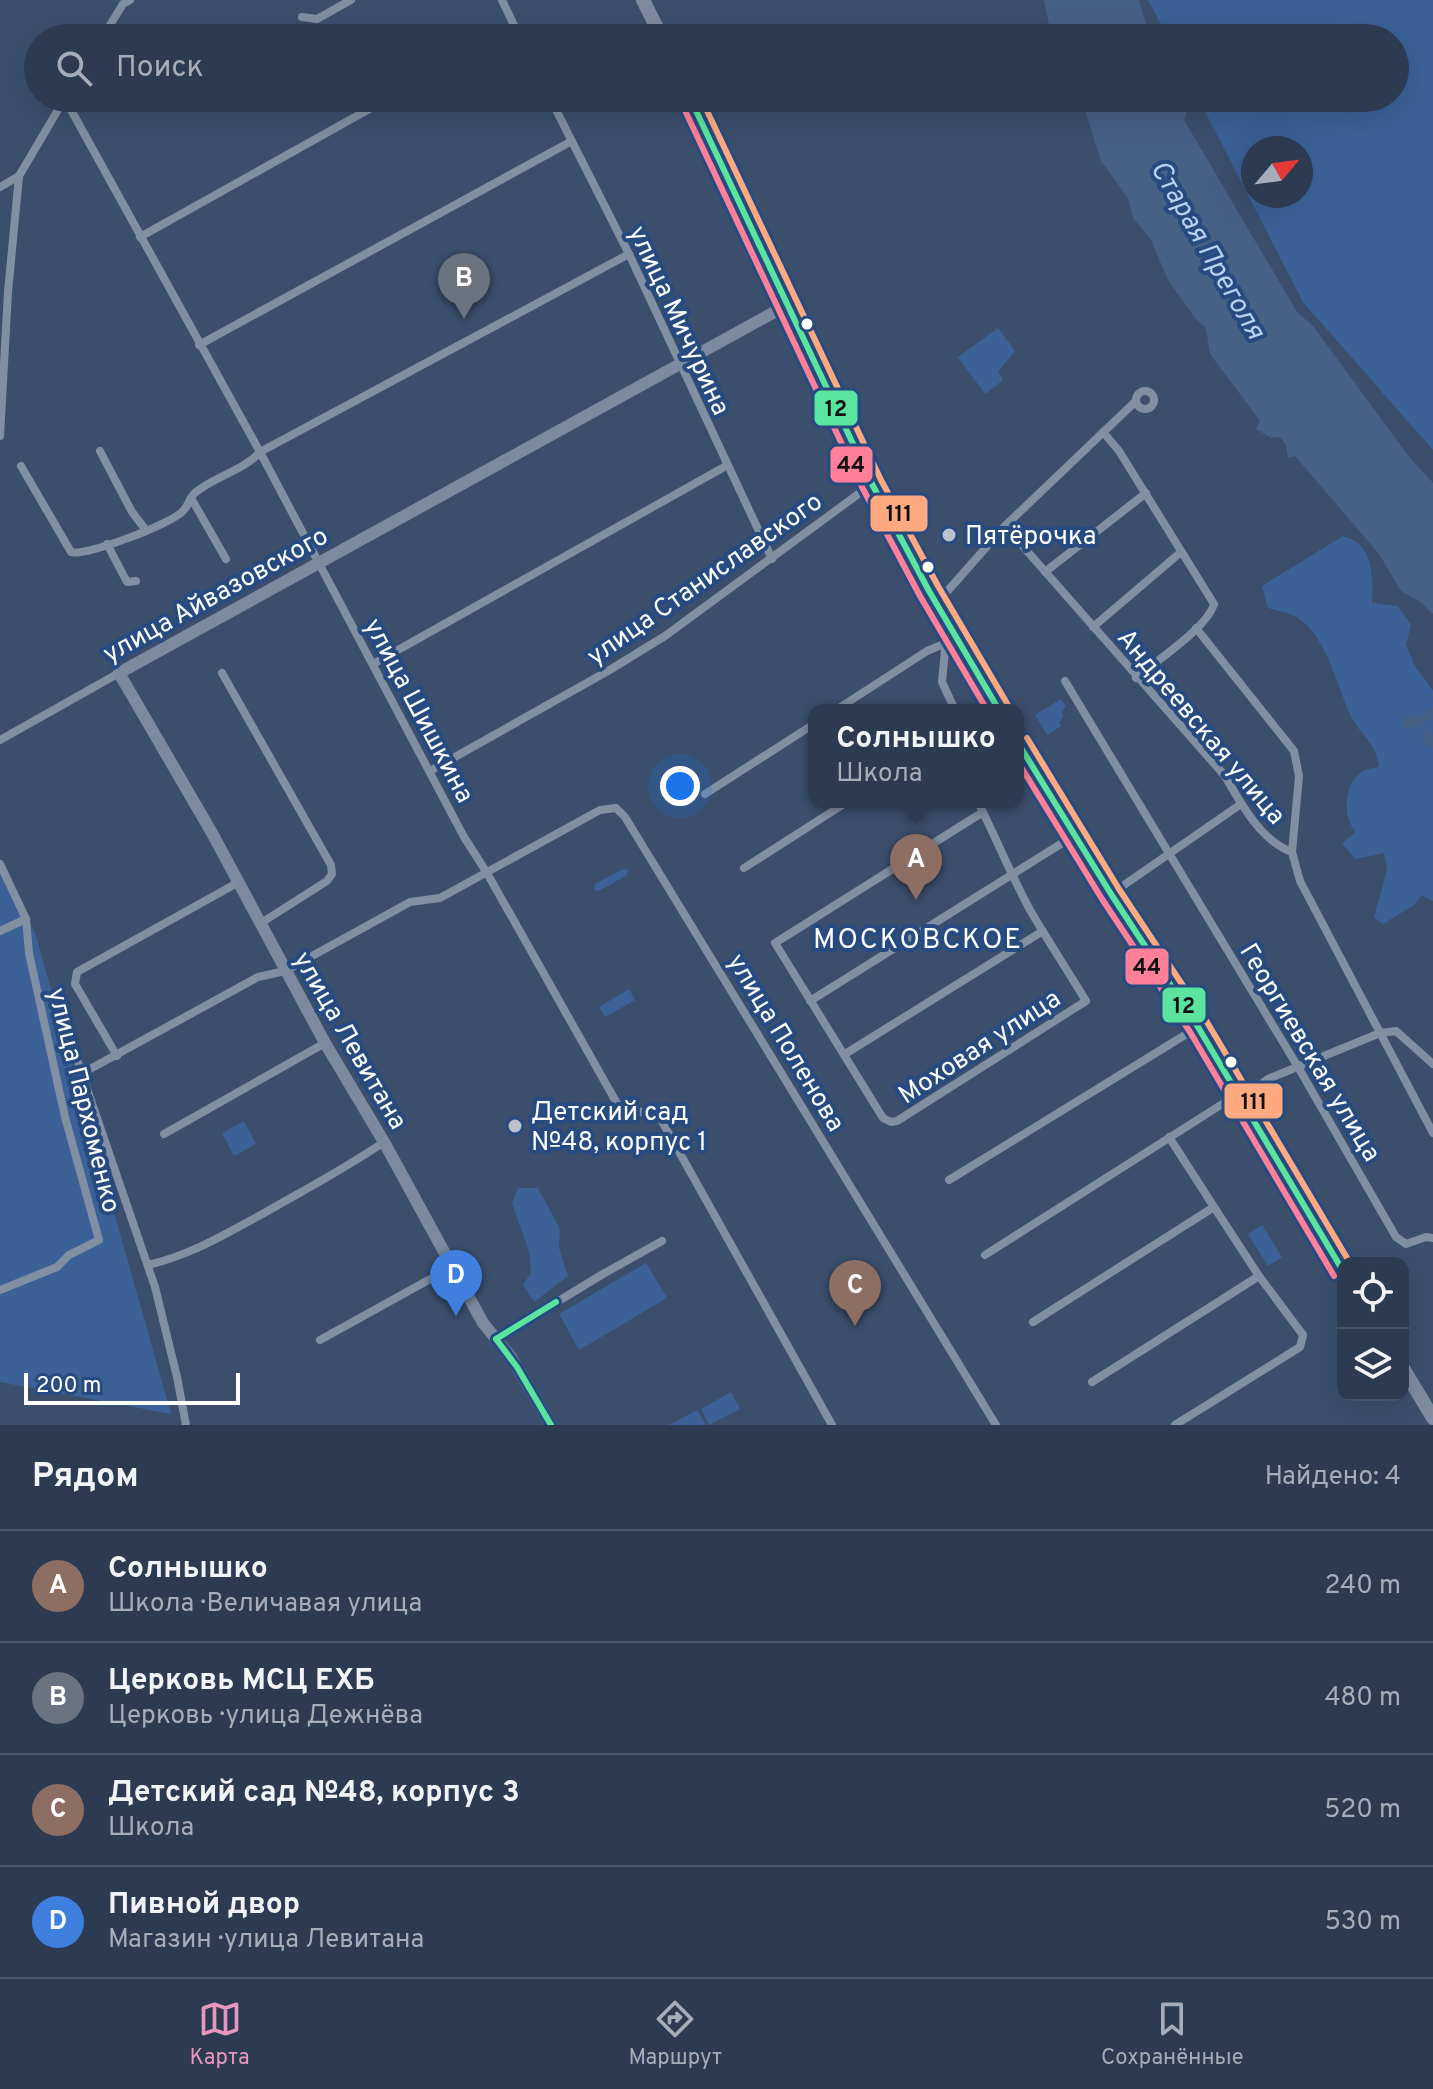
<!DOCTYPE html>
<html lang="ru">
<meta charset="utf-8">
<style>
body{margin:0;font-family:Overpass,sans-serif;background:#38465c;color:#f1f3f6}
.controls{position:absolute;right:24px;bottom:24px;display:grid;overflow:hidden;border-radius:16px;box-shadow:0 8px 32px #0002}
.controls button{width:72px;height:72px;display:grid;place-items:center;padding:0;border:0;border-bottom:2px solid #485569;background:#2c3b52;color:#f1f3f6;font:40px sans-serif}
.compass{position:absolute;left:1241px;top:136px;width:72px;height:72px;border-radius:50%;background:#2c3b52;box-shadow:0 8px 32px #0002;rotate:61deg}
.scale{position:absolute;left:24px;bottom:20px;width:216px;box-sizing:border-box;padding-left:8px;border:4px solid #fff;border-top:0;font-size:22px;line-height:28px;white-space:nowrap;color:#fff;-webkit-text-stroke:6px #274b81;paint-order:stroke}
.you{position:absolute;left:680px;top:786px;width:28px;height:28px;margin:-20px;border:6px solid #fff;border-radius:50%;background:#1a73e8;box-shadow:0 0 0 12px #1a73e833}
.badge{display:grid;place-items:center;width:52px;height:52px;border-radius:50%;background:#e797bd;color:#fff;font-size:26px;font-weight:700}
.pin{position:absolute;translate:-50% -66px;filter:drop-shadow(0 2px 4px #0008)}
.pin::after{content:'';position:absolute;top:42px;width:28px;height:24px;background:inherit;clip-path:polygon(0 0,100% 0,50% 100%)}
.popup{position:absolute;left:808px;top:704px;width:216px;height:104px;box-sizing:border-box;display:grid;place-content:center;border-radius:16px;background:#2c3b52;filter:drop-shadow(0 2px 6px #0005);font-size:26px;white-space:nowrap;color:#a6adb8}
.popup b{font-size:30px;color:#f1f3f6}
.popup::after{content:'';position:absolute;left:50%;top:100%;margin-left:-16px;border:16px solid transparent;border-top-color:#2c3b52}
.list{margin:0;padding:0;list-style:none}
h2{display:flex;justify-content:space-between;align-items:center;height:104px;margin:0;padding:0 32px;font-size:34px}
h2 small{font-size:26px;font-weight:400;color:#a6adb8}
.list li{display:grid;grid-template-columns:52px 1fr auto;gap:24px;align-items:center;box-sizing:border-box;height:112px;padding:0 32px;border-top:2px solid #485569}
.list b{display:block;font-size:30px;white-space:nowrap}
.list p{margin:0;font-size:26px;white-space:nowrap;color:#a6adb8}
.list em{font-size:26px;font-style:normal;color:#a6adb8}
.icon{flex:none;width:44px;height:44px;fill:none;stroke:currentColor;stroke-width:2;stroke-linecap:round;stroke-linejoin:round}
.map{position:relative;flex:none;width:1433px;height:1425px;overflow:hidden}
.search{position:absolute;background:#2c3b52;box-shadow:0 8px 32px #0002;left:24px;right:24px;top:24px;height:88px;display:flex;align-items:center;gap:20px;box-sizing:border-box;padding:0 28px;border-radius:44px;color:#a6adb8;font-size:30px}
.sheet{height:552px;background:#2c3b52}
nav{display:flex;justify-content:space-around;align-items:center;box-sizing:border-box;height:112px;border-top:2px solid #485569;background:#2c3b52;font-size:22px;color:#a6adb8}
nav a{display:grid;justify-items:center;gap:4px}
nav .on{color:#e797bd}
.map>svg:first-child{display:block}
.green{fill:#3b6197;fill-rule:evenodd}
.water{fill:#476086}
.lines{fill:none;stroke-linecap:round;stroke-linejoin:round}
.street{stroke:#818fa3;stroke-width:8}
.secondary{stroke:#7c8a9f;stroke-width:12}
.primary{stroke:#7f8ca0;stroke-width:14}
.bus-1-casing{stroke:#274b81;stroke-width:12}
.bus-2-casing{stroke:#274b81;stroke-width:12}
.bus-3-casing{stroke:#274b81;stroke-width:12}
.bus-1{stroke:#5ae49d;stroke-width:6}
.bus-2{stroke:#ff8098;stroke-width:6}
.bus-3{stroke:#ffa980;stroke-width:6}
.bus-dot{fill:#fff;stroke:#274b81;stroke-width:3}
.poi-dot{fill:#bac1cc;stroke:#274b81;stroke-width:3}
.labels{text-anchor:middle;stroke-width:8;stroke-linejoin:round;paint-order:stroke}
.street-label{font-size:26px;fill:#fff;stroke:#274b81}
.poi-label{font-size:26px;fill:#fff;stroke:#274b81;text-anchor:start}
.water-label{font-size:28px;font-style:italic;fill:#bad0ee;stroke:#274b81}
.neighbourhood-label{font-size:28px;letter-spacing:2px;fill:#fff;stroke:#274b81}
.line-badge{stroke:#274b81;stroke-width:3}
.pale-badge-label{font-size:22px;text-anchor:middle;font-weight:bold;fill:#111}
</style>
<div class="map">
<svg width="1433" height="1425" viewBox="0 0 1433 1425">
<rect width="100%" height="100%" fill="#3b4f6d"/>
<g class="green">
<path d="M1148,0H1433V450L1303,302L1198,98H1395V38H1168ZM1253,148H1301V196H1253Z"/>
<polygon points="998,328 1015,351 998,372 1003,380 985,394 958,357"/>
<path d="M1343,536C1374,544 1373,577 1372,603L1397,606L1411,624L1406,645L1415,666L1433,691V901L1421,895L1414,905L1383,924L1374,917L1387,870L1384,853L1355,859L1342,843L1356,832C1343,819 1343,786 1360,773C1364,769 1373,768 1379,767C1377,744 1362,737 1352,718C1337,688 1328,638 1298,618C1290,613 1278,611 1268,608L1262,586Z"/>
<polygon points="1061,699 1066,707 1062,710 1063,717 1059,722 1061,726 1047,735 1035,715"/>
<polygon points="623,869 628,870 627,875 599,891 594,890 595,884"/>
<polygon points="0,870 35,933 171,1414 0,1382"/>
<polygon points="629,989 635,1000 605,1017 599,1007"/>
<polygon points="244,1121 256,1144 234,1156 222,1133"/>
<polygon points="518,1188 538,1188 560,1229 559,1248 568,1276 534,1302 523,1285 531,1273 529,1251 512,1203"/>
<polygon points="1262,1225 1282,1257 1268,1266 1248,1234"/>
<polygon points="646,1263 667,1298 579,1350 559,1314"/>
<polygon points="731,1392 740,1409 709,1425 701,1409"/>
<polygon points="697,1410 706,1425 669,1425"/>
</g>
<g class="water">
<polygon points="1044,0 1139,0 1150,38 1056,38 1049,25"/>
<polygon points="1081,98 1174,98 1188,108 1184,120 1297,312 1313,326 1407,454 1433,483 1433,614 1419,601 1401,591 1379,554 1295,456 1288,458 1286,445 1280,437 1272,438 1256,429 1260,421 1210,354 1206,328 1195,318 1168,280 1150,238 1133,218 1128,198 1101,161"/>
<polygon points="1433,706 1433,716 1423,723 1428,733 1433,735 1433,750 1422,741 1426,735 1420,724 1413,728 1405,728 1403,723 1405,717 1422,715"/>
</g>
<g class="lines">
<g class="street">
<polyline points="502,0 520,38"/>
<polyline points="302,17 317,19 351,0"/>
<polyline points="102,38 123,4 130,0"/>
<polyline points="497,38 515,28"/>
<polyline points="550,98 629,254 772,559"/>
<polyline points="65,99 260,452 464,837 487,873 619,1107 659,1116 832,1425"/>
<polyline points="0,187 19,176 65,98"/>
<polyline points="140,237 389,98"/>
<polyline points="199,345 570,142"/>
<circle cx="1145" cy="400" r="9"/>
<path d="M1103,432L1119,451L1214,604C1207,628 1156,661 1136,678"/>
<polyline points="0,436 8,292 19,176"/>
<polyline points="100,451 132,512 145,529"/>
<path d="M21,466L71,552C85,557 170,524 182,512C189,506 189,497 196,492C215,476 243,471 260,452L629,254"/>
<polyline points="191,498 226,559"/>
<path d="M1005,526L1225,776C1241,804 1261,841 1292,852L1300,881L1433,1133"/>
<polyline points="107,544 127,582 136,581"/>
<polyline points="1045,572 1146,493"/>
<polyline points="936,604 1005,526 1136,401"/>
<polyline points="1093,627 1181,552"/>
<polyline points="1196,628 1294,751 1299,776 1292,852"/>
<polyline points="946,640 942,682 955,710"/>
<polyline points="373,664 726,466"/>
<polyline points="222,673 331,865 332,874 327,881 261,923"/>
<polyline points="1065,681 1298,1067 1396,1237 1406,1244 1426,1237 1433,1238"/>
<polyline points="836,710 927,651 946,643"/>
<polyline points="0,740 119,673"/>
<polyline points="430,771 608,671 665,636 872,484"/>
<polyline points="705,794 814,724"/>
<path d="M978,802C996,838 1011,875 1030,910C1048,941 1068,971 1086,1001L897,1121L891,1122L883,1118L775,943L983,812"/>
<polyline points="0,864 26,919 29,953 65,1117 99,1240 69,1255 57,1267 0,1290"/>
<polyline points="744,868 847,802"/>
<polyline points="1111,894 1241,804"/>
<polyline points="0,931 26,919"/>
<polyline points="810,1001 1075,835"/>
<polyline points="74,1051 155,1287 177,1377 186,1425"/>
<polyline points="845,1054 1043,931"/>
<polyline points="117,1056 75,984 77,972 239,882"/>
<polyline points="81,1074 258,977 285,971 410,902 440,898 600,810 616,808 625,817 996,1425"/>
<polyline points="1241,1099 1268,1079 1380,1033 1396,1031 1433,1064"/>
<polyline points="164,1134 325,1043"/>
<polyline points="949,1180 1198,1027"/>
<polyline points="985,1255 1238,1094"/>
<path d="M148,1265C192,1255 227,1233 266,1212C306,1189 346,1168 384,1142"/>
<polyline points="1033,1322 1214,1207 1169,1137"/>
<polyline points="496,1339 603,1274 662,1241"/>
<polyline points="320,1340 452,1267"/>
<polyline points="1092,1382 1259,1276 1214,1207"/>
<polyline points="1175,1425 1300,1347 1303,1335 1259,1276"/>
</g>
<polyline class="secondary" points="551,1425 511,1357 483,1323 384,1142 325,1043 212,833 119,673 789,304"/>
<g class="primary">
<polyline points="643,0 662,38"/>
<polyline points="690,98 872,484 929,591 999,710"/>
<polyline points="1018,743 1111,894 1198,1027 1343,1271"/>
<polyline points="1403,1368 1433,1418"/>
</g>
<g class="bus-1-casing">
<g id="bus-1">
<polyline points="690,98 872,484 929,591 999,710"/>
<polyline points="1018,743 1111,894 1198,1027 1343,1271"/>
<polyline points="496,1339 517,1367 551,1425"/>
<polyline points="496,1339 556,1302"/>
</g>
</g>
<g class="bus-2-casing">
<g id="bus-2">
<polyline points="681,102 863,489 920,596 987,710"/>
<polyline points="1018,762 1102,899 1190,1032 1334,1276"/>
</g>
</g>
<g class="bus-3-casing">
<g id="bus-3">
<polyline points="701,98 881,480 938,586 1008,705"/>
<polyline points="1027,738 1119,889 1207,1022 1350,1263"/>
</g>
</g>
<use href="#bus-1" class="bus-1"/>
<use href="#bus-2" class="bus-2"/>
<use href="#bus-3" class="bus-3"/>
</g>
<g class="bus-dot">
<circle cx="807" cy="324" r="7"/>
<circle cx="928" cy="567" r="7"/>
<circle cx="1231" cy="1062" r="7"/>
</g>
<g class="poi-dot">
<circle cx="949" cy="535" r="8"/>
<circle cx="515" cy="1126" r="8"/>
</g>
<g class="labels">
<g class="street-label">
<text transform="translate(680 320) rotate(65)" y="9">улица Мичурина</text>
<text transform="translate(704 578) rotate(-35)" y="9">улица Станиславского</text>
<text transform="translate(215 594) rotate(-29)" y="9">улица Айвазовского</text>
<text transform="translate(420 710) rotate(62)" y="9">улица Шишкина</text>
<text transform="translate(1202 726) rotate(50)" y="9">Андреевская улица</text>
<text transform="translate(351 1040) rotate(60)" y="9">улица Левитана</text>
<text transform="translate(787 1042) rotate(59)" y="9">улица Поленова</text>
<text transform="translate(979 1046) rotate(-33)" y="9">Моховая улица</text>
<text transform="translate(1311 1052) rotate(59)" y="9">Георгиевская улица</text>
<text transform="translate(85 1100) rotate(76)" y="9">улица Пархоменко</text>
</g>
<g class="poi-label">
<text x="965" y="544">Пятёрочка</text>
<text x="531" y="1120">Детский сад<tspan x="531" dy="30">№48, корпус 1</tspan></text>
</g>
<g class="water-label">
<text transform="translate(1209 249) rotate(60)" y="10">Старая Преголя</text>
</g>
<g class="neighbourhood-label">
<text x="918" y="948">МОСКОВСКОЕ</text>
</g>
</g>
<g class="line-badge">
<rect x="813" y="389" width="46" height="38" rx="8" fill="#5ae49d"/>
<rect x="829" y="445" width="45" height="39" rx="8" fill="#ff8098"/>
<rect x="869" y="494" width="60" height="39" rx="8" fill="#ffa980"/>
<rect x="1124" y="947" width="46" height="39" rx="8" fill="#ff8098"/>
<rect x="1161" y="986" width="46" height="38" rx="8" fill="#5ae49d"/>
<rect x="1223" y="1082" width="61" height="38" rx="8" fill="#ffa980"/>
</g>
<g class="pale-badge-label">
<text x="836" y="416">12</text>
<text x="851" y="472">44</text>
<text x="899" y="521">111</text>
<text x="1147" y="974">44</text>
<text x="1184" y="1013">12</text>
<text x="1254" y="1109">111</text>
</g>
</svg>
<div class="controls">
<button><svg class="icon" aria-label="locate" viewBox="0 0 24 24"><circle cx="12" cy="12" r="6"/><path d="M12 2v4M12 18v4M2 12h4M18 12h4"/></svg></button>
<button><svg class="icon" aria-label="layers" viewBox="0 0 24 24"><path d="M12 4l9 5-9 5-9-5zM3 14l9 5 9-5"/></svg></button>
</div>
<svg class="compass" viewBox="-18 -18 36 36"><path d="M0-13l5 13h-10z" fill="#e53935"/><path d="M0 13l5-13h-10z" fill="#a6adb8"/></svg>
<div class="scale">200 m</div>
<div class="you"></div>
<div class="pin badge" style="left:916px;top:900px;background:#8d6e63">A</div>
<div class="popup"><b>Солнышко</b>Школа</div>
<div class="pin badge" style="left:464px;top:319px;background:#6b7280">B</div>
<div class="pin badge" style="left:855px;top:1326px;background:#8d6e63">C</div>
<div class="pin badge" style="left:456px;top:1316px;background:#3f7fe0">D</div>
<div class="search"><svg class="icon" aria-label="search" viewBox="0 0 24 24"><circle cx="10" cy="10" r="6"/><path d="M15 15l6 6"/></svg>Поиск</div>
</div>
<section class="sheet">
<h2>Рядом<small>Найдено: 4</small></h2>
<ul class="list">
<li><span class="badge" style="background:#8d6e63">A</span><div><b>Солнышко</b><p>Школа · Величавая улица</p></div><em>240 m</em></li>
<li><span class="badge" style="background:#6b7280">B</span><div><b>Церковь МСЦ ЕХБ</b><p>Церковь · улица Дежнёва</p></div><em>480 m</em></li>
<li><span class="badge" style="background:#8d6e63">C</span><div><b>Детский сад №48, корпус 3</b><p>Школа</p></div><em>520 m</em></li>
<li><span class="badge" style="background:#3f7fe0">D</span><div><b>Пивной двор</b><p>Магазин · улица Левитана</p></div><em>530 m</em></li>
</ul>
</section>
<nav>
<a class="on"><svg class="icon" aria-label="map" viewBox="0 0 24 24"><path d="M3 6l6-2 6 2 6-2v14l-6 2-6-2-6 2zM9 4v14M15 6v14"/></svg>Карта</a>
<a><svg class="icon" aria-label="directions" viewBox="0 0 24 24"><path d="M12 3l9 9-9 9-9-9zM9 14v-3h6M13 9l2 2-2 2"/></svg>Маршрут</a>
<a><svg class="icon" aria-label="saved" viewBox="0 0 24 24"><path d="M7 4h10v16l-5-4-5 4z"/></svg>Сохранённые</a>
</nav>
